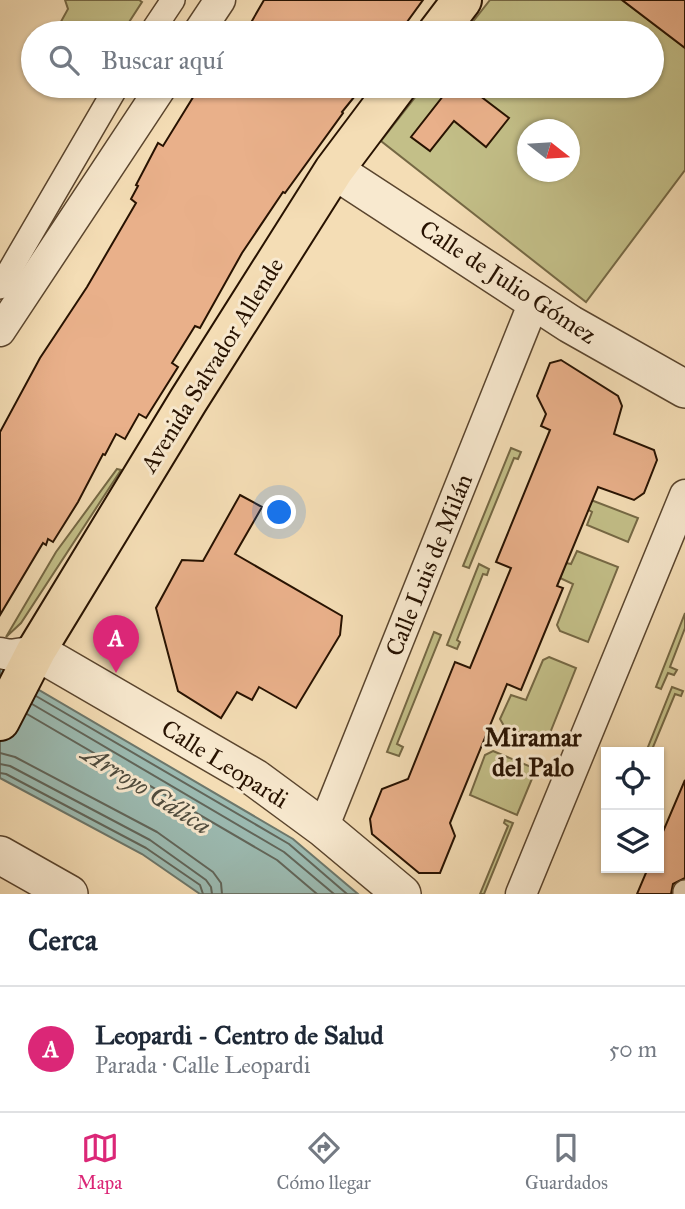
<!DOCTYPE html>
<html lang="es">
<meta charset="utf-8">
<style>
body{margin:0;font-family:"IM FELL Great Primer",serif;background:#f2f2f3;color:#1f2937}
.controls{position:absolute;right:21px;bottom:21px;display:grid;overflow:hidden;border-radius:0px;box-shadow:0 2px 5px #0004}
.controls button{width:63px;height:63px;display:grid;place-items:center;padding:0;border:0;border-bottom:2px solid #e0e1e3;background:#fff;color:#1f2937;font:35px sans-serif}
.compass{position:absolute;left:517px;top:119px;width:63px;height:63px;border-radius:50%;background:#fff;box-shadow:0 2px 5px #0004;rotate:107deg}
.you{position:absolute;left:280px;top:513px;width:24px;height:24px;margin:-18px;border:5px solid #fff;border-radius:50%;background:#1a73e8;box-shadow:0 0 0 10px #1a73e833}
.badge{display:grid;place-items:center;width:46px;height:46px;border-radius:50%;background:#db2777;color:#fff;font-size:23px;font-weight:700}
.pin{position:absolute;translate:-50% -58px;filter:drop-shadow(0 2px 4px #0008)}
.pin::after{content:'';position:absolute;top:37px;width:24px;height:21px;background:inherit;clip-path:polygon(0 0,100% 0,50% 100%)}
.list{margin:0;padding:0;list-style:none}
h2{display:flex;justify-content:space-between;align-items:center;height:91px;margin:0;padding:0 28px;font-size:30px}
h2 small{font-size:23px;font-weight:400;color:#747a83}
.list li{display:grid;grid-template-columns:46px 1fr auto;gap:21px;align-items:center;box-sizing:border-box;height:126px;padding:0 28px;border-top:2px solid #e0e1e3}
.list b{display:block;font-size:26px;white-space:nowrap}
.list p{margin:0;font-size:23px;white-space:nowrap;color:#747a83}
.list em{font-size:23px;font-style:normal;color:#747a83}
.icon{flex:none;width:38px;height:38px;fill:none;stroke:currentColor;stroke-width:2;stroke-linecap:round;stroke-linejoin:round}
.map{position:relative;flex:none;width:685px;height:894px;overflow:hidden}
.search{position:absolute;background:#fff;box-shadow:0 2px 5px #0004;left:21px;right:21px;top:21px;height:77px;display:flex;align-items:center;gap:18px;box-sizing:border-box;padding:0 24px;border-radius:38px;color:#747a83;font-size:26px}
.sheet{height:217px;background:#fff}
nav{display:flex;justify-content:space-around;align-items:center;box-sizing:border-box;height:98px;border-top:2px solid #e0e1e3;background:#fff;font-size:19px;color:#747a83}
nav a{display:grid;justify-items:center;gap:4px}
nav .on{color:#db2777}
.map>svg:first-child{display:block}
.green{fill:#c3bf88;stroke:#756844;stroke-width:2;fill-rule:evenodd}
.water{fill:#9cbbb2;stroke:#6d776b;stroke-width:2}
.lines{fill:none;stroke-linecap:round;stroke-linejoin:round}
.shore{stroke:#62665a;stroke-width:2}
.building{fill:#e9b08a;stroke:#271201;stroke-width:2}
.pedestrian-casing{stroke:#5a452e;stroke-width:26}
.minor-casing{stroke:#5a452e;stroke-width:33}
.tertiary-casing{stroke:#5a452e;stroke-width:40}
.primary-casing{stroke:#271201;stroke-width:42}
.pedestrian{stroke:#f8e9cf;stroke-width:23}
.minor{stroke:#f8e9cf;stroke-width:30}
.tertiary{stroke:#f8e9cf;stroke-width:37}
.primary{stroke:#f4ddb5;stroke-width:38}
.labels{text-anchor:middle;stroke-width:6;stroke-linejoin:round;paint-order:stroke}
.street-label{font-size:24px;fill:#271201;stroke:#f8e9cf}
.neighbourhood-label{font-size:26px;font-weight:bold;fill:#271201;stroke:#f8e9cf}
.water-label{font-size:26px;font-style:italic;fill:#504d3f;stroke:#f8e9cf}
</style>
<div class="map">
<svg width="685" height="894" viewBox="0 0 685 894">
<rect width="100%" height="100%" fill="#f4ddb5"/>
<filter id="stains"><feTurbulence type="fractalNoise" baseFrequency=".00286" numOctaves="4"/><feColorMatrix values="0 0 0 0 .2 0 0 0 0 .09 0 0 0 0 .02 0 0 0 .5 -.17"/></filter>
<radialGradient id="worn" r=".72"><stop offset=".6" stop-color="#630" stop-opacity="0"/><stop offset="1" stop-color="#630" stop-opacity=".3"/></radialGradient>
<g class="green">
<polygon points="65,0 139,0 142,2 122,33 57,33 58,27 68,9"/>
<path d="M490,0H622L685,48V170L586,302L381,141L424,86H652V33H464ZM528,130H570V172H528Z"/>
<polygon points="511,448 521,452 518,459 514,458 469,568 463,566"/>
<polygon points="117,469 121,470 21,623 6,637 56,552"/>
<polygon points="591,500 638,518 628,542 587,525 592,512 587,509"/>
<polygon points="577,551 618,567 588,642 560,631 557,625 573,584 560,578 566,563 571,564"/>
<polygon points="479,564 489,569 487,575 483,574 457,640 460,642 457,649 447,645"/>
<polygon points="685,613 685,628 670,667 677,670 674,675 668,673 661,689 656,687"/>
<polygon points="434,632 441,635 397,744 403,747 399,756 387,752"/>
<polygon points="549,657 576,668 546,743 504,726 500,719 511,695 526,700 543,660"/>
<polygon points="672,687 683,691 681,696 675,694 651,752 646,752"/>
<polygon points="493,751 536,769 517,815 470,795 485,755"/>
<polygon points="505,820 513,823 484,894 480,894 508,826 504,823"/>
</g>
<polygon class="water" points="0,667 293,839 358,894 200,894 142,854 0,778"/>
<g class="lines">
<g class="shore">
<polyline points="36,696 289,844 347,894"/>
<polyline points="32,704 284,852 334,894"/>
<polyline points="27,714 277,860 317,894"/>
<polyline points="0,753 15,757 157,832 213,872 221,883 222,894"/>
<polyline points="0,764 10,766 150,840 206,880 211,887 212,894"/>
<polyline points="0,773 6,774 146,848 200,885 203,894"/>
</g>
</g>
<g class="building">
<polygon points="264,0 423,0 399,33 245,33"/>
<polygon points="622,0 685,0 685,48"/>
<polygon points="200,86 363,86 342,112 343,113 285,193 283,192 242,253 200,328 195,326 172,363 178,367 146,418 139,414 125,439 116,434 105,455 103,454 78,502 53,542 48,539 46,545 43,543 0,615 0,432 40,358 87,287 136,203 131,199 138,186 136,185 158,143 163,146"/>
<polygon points="451,86 467,86 509,118 486,147 454,121 430,151 411,137"/>
<polygon points="561,360 618,396 622,406 614,434 654,450 657,460 644,493 634,500 598,487 557,586 563,588 521,690 507,684 450,823 455,836 440,873 419,873 372,834 370,819 382,789 408,779 455,662 470,668 511,568 496,562 550,430 541,426 546,414 537,396 550,363"/>
<polygon points="240,495 262,507 235,554 342,616 340,635 296,708 259,687 252,700 237,692 221,718 178,691 156,608 182,560 203,561"/>
<polygon points="685,780 685,878 673,884 671,894 637,894 648,868 659,868 659,841"/>
</g>
<g class="lines">
<g class="pedestrian-casing">
<g id="pedestrian">
<polyline points="151,33 173,0"/>
<polyline points="0,287 117,86"/>
<polyline points="685,892 685,894"/>
</g>
</g>
<g class="minor-casing">
<g id="minor">
<polyline points="198,33 220,0"/>
<polyline points="0,331 162,86"/>
<polyline points="0,653 10,655 36,651"/>
<polyline points="323,828 534,302"/>
<polyline points="521,894 685,495"/>
</g>
</g>
<g class="tertiary-casing">
<g id="tertiary">
<polyline points="334,170 570,324 685,389"/>
<polyline points="36,651 255,778 323,828 402,894"/>
<polyline points="0,855 69,894"/>
</g>
</g>
<g class="primary-casing">
<g id="primary">
<polyline points="437,33 462,0"/>
<polyline points="0,721 36,651 188,401 334,170 397,86"/>
</g>
</g>
<use href="#pedestrian" class="pedestrian"/>
<use href="#minor" class="minor"/>
<use href="#tertiary" class="tertiary"/>
<use href="#primary" class="primary"/>
</g>
<g class="labels">
<g class="street-label">
<text transform="translate(508 282) rotate(33)" y="8">Calle de Julio Gómez</text>
<text transform="translate(212 365) rotate(-58)" y="8">Avenida Salvador Allende</text>
<text transform="translate(429 565) rotate(-68)" y="8">Calle Luis de Milán</text>
<text transform="translate(225 764) rotate(32)" y="8">Calle Leopardi</text>
</g>
<g class="neighbourhood-label">
<text x="533" y="746">Miramar<tspan x="533" dy="30">del Palo</tspan></text>
</g>
<g class="water-label">
<text transform="translate(147 789) rotate(32)" y="9">Arroyo Gálica</text>
</g>
</g>
<rect width="100%" height="100%" filter="url(#stains)"/>
<rect width="100%" height="100%" fill="url(#worn)"/>
</svg>
<div class="controls">
<button><svg class="icon" aria-label="locate" viewBox="0 0 24 24"><circle cx="12" cy="12" r="6"/><path d="M12 2v4M12 18v4M2 12h4M18 12h4"/></svg></button>
<button><svg class="icon" aria-label="layers" viewBox="0 0 24 24"><path d="M12 4l9 5-9 5-9-5zM3 14l9 5 9-5"/></svg></button>
</div>
<svg class="compass" viewBox="-18 -18 36 36"><path d="M0-13l5 13h-10z" fill="#e53935"/><path d="M0 13l5-13h-10z" fill="#747a83"/></svg>
<div class="you"></div>
<div class="pin badge" style="left:116px;top:673px">A</div>
<div class="search"><svg class="icon" aria-label="search" viewBox="0 0 24 24"><circle cx="10" cy="10" r="6"/><path d="M15 15l6 6"/></svg>Buscar aquí</div>
</div>
<section class="sheet">
<h2>Cerca<small></small></h2>
<ul class="list">
<li><span class="badge">A</span><div><b>Leopardi - Centro de Salud</b><p>Parada · Calle Leopardi</p></div><em>50 m</em></li>
</ul>
</section>
<nav>
<a class="on"><svg class="icon" aria-label="map" viewBox="0 0 24 24"><path d="M3 6l6-2 6 2 6-2v14l-6 2-6-2-6 2zM9 4v14M15 6v14"/></svg>Mapa</a>
<a><svg class="icon" aria-label="directions" viewBox="0 0 24 24"><path d="M12 3l9 9-9 9-9-9zM9 14v-3h6M13 9l2 2-2 2"/></svg>Cómo llegar</a>
<a><svg class="icon" aria-label="saved" viewBox="0 0 24 24"><path d="M7 4h10v16l-5-4-5 4z"/></svg>Guardados</a>
</nav>
